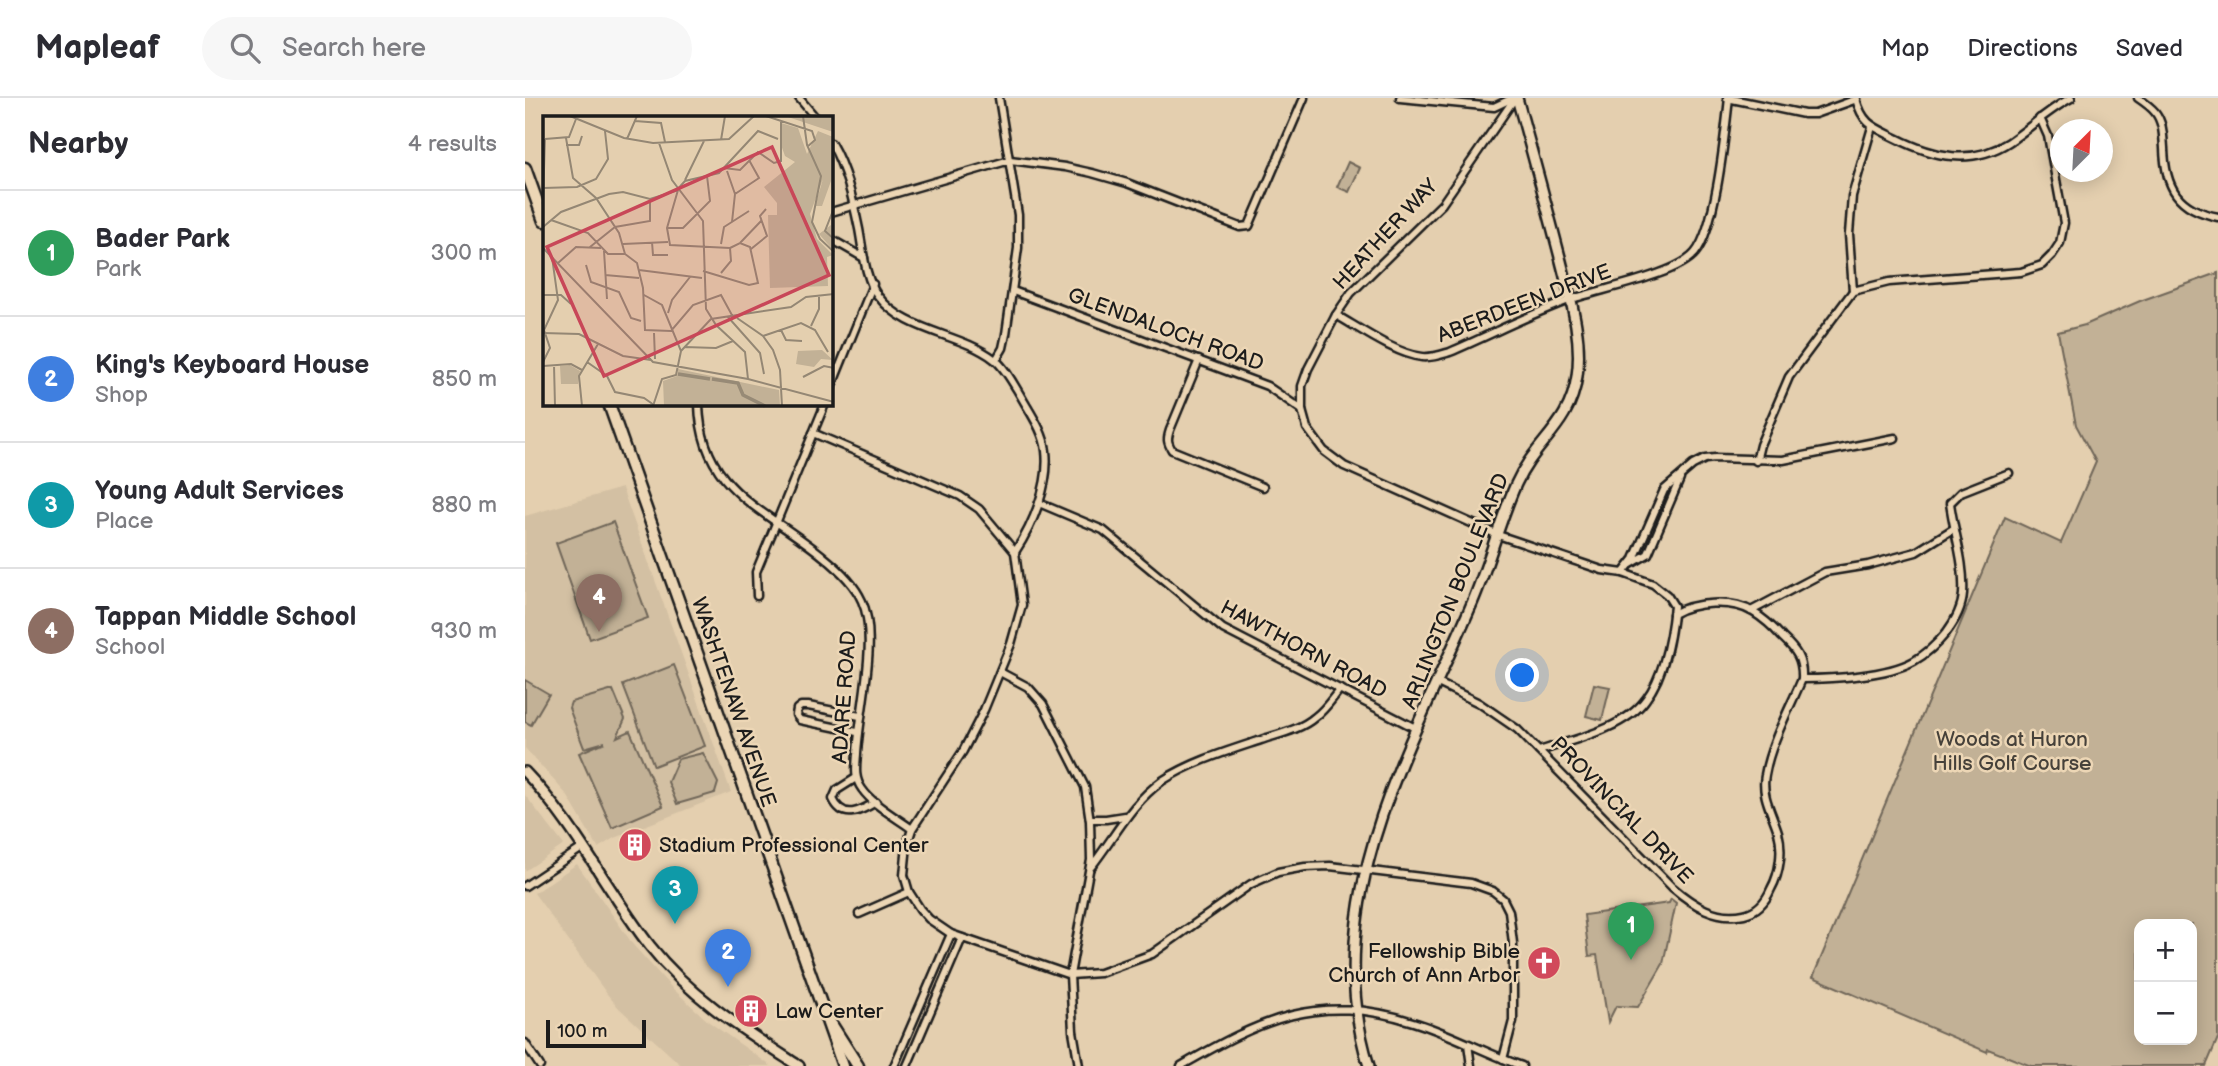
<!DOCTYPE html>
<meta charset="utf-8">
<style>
body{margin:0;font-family:"Balsamiq Sans",sans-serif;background:#f7f7f7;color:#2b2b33}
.controls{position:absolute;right:21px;bottom:21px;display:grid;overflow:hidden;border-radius:14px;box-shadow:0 4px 18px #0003}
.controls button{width:63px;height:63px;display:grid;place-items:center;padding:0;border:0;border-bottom:2px solid #e1e1e2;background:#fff;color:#2b2b33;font:35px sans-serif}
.compass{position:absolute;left:1525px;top:21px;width:63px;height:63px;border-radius:50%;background:#fff;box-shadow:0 4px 18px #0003;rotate:24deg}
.scale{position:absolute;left:21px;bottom:18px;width:100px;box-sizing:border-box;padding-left:7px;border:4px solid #1c1c1c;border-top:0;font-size:19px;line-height:24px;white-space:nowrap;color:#1c1c1c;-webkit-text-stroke:5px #ecd6b5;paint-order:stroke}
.you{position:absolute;left:998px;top:578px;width:24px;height:24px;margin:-18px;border:5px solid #fff;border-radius:50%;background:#1a73e8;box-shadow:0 0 0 10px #1a73e833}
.badge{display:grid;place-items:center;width:46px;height:46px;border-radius:50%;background:#0b8043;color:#fff;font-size:23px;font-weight:700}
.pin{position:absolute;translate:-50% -58px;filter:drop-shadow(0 2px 4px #0008)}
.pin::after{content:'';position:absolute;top:37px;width:24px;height:21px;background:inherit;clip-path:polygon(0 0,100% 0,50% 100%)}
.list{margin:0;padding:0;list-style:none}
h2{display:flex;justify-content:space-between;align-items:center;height:91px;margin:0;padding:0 28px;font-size:30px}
h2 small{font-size:23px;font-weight:400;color:#7c7c81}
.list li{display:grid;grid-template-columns:46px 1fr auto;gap:21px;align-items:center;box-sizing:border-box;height:126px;padding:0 28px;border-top:2px solid #e1e1e2}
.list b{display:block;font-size:26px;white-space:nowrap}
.list p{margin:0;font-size:23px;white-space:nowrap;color:#7c7c81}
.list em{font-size:23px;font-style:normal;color:#7c7c81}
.icon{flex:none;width:38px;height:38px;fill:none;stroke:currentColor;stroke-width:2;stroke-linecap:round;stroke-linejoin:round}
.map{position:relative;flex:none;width:1693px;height:968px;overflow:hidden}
header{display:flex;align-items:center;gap:42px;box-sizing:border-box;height:98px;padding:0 35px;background:#fff;border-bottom:2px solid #e1e1e2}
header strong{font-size:33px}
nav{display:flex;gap:38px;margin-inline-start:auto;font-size:24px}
.search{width:490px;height:63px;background:#f7f7f7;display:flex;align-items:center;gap:18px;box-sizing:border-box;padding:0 24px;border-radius:38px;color:#7c7c81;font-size:26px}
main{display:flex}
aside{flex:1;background:#fff}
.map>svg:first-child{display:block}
.built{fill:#d3c0a3}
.green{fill:#c2b196;stroke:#6f6659;stroke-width:2;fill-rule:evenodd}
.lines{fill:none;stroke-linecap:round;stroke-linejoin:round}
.street-casing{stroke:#1c1c1c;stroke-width:11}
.secondary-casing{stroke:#1c1c1c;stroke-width:14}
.primary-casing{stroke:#1c1c1c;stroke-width:15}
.street{stroke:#ecd6b5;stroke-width:6}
.secondary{stroke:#ecd6b5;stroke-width:9}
.primary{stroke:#ecd6b5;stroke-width:10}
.labels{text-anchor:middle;stroke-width:5;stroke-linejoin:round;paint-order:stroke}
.street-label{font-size:21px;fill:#1c1c1c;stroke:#ecd6b5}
.park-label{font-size:21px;fill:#46413a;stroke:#ecd6b5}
.poi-label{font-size:21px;fill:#1c1c1c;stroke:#ecd6b5;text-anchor:start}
.inset-river{fill:none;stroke:#978a76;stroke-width:3.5}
.inset-road{fill:none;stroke:#948774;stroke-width:2}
.view{fill:#c84758;fill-opacity:0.15;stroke:#c84758;stroke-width:3.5}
.inset-edge{fill:none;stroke:#1c1c1c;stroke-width:3.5}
</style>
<header>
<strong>Mapleaf</strong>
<div class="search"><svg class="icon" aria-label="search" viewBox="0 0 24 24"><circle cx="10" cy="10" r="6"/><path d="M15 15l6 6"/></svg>Search here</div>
<nav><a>Map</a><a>Directions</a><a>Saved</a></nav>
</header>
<main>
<aside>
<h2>Nearby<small>4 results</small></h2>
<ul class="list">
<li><span class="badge" style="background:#2e9e5b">1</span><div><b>Bader Park</b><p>Park</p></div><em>300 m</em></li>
<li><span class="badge" style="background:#3f7fe0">2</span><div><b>King's Keyboard House</b><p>Shop</p></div><em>850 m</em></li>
<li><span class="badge" style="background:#0f9aa8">3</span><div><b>Young Adult Services</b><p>Place</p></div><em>880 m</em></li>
<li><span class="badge" style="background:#8d6e63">4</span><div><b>Tappan Middle School</b><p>School</p></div><em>930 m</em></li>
</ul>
</aside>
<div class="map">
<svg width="1693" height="968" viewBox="0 0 1693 968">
<rect width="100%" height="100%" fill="#e4cfaf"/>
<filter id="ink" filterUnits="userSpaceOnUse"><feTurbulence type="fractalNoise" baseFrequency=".0143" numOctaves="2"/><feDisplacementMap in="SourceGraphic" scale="14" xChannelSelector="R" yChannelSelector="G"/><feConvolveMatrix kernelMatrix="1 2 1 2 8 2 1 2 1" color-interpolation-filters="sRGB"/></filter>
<g filter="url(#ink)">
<g class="built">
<polygon points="97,390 206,694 89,740 73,750 42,697 0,650 0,418"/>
<polygon points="0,697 39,747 0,773"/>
<polygon points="52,766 109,848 146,889 184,924 246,968 157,968 94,910 82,896 9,795"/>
</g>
<g class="green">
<polygon points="823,64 835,70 824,94 812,89"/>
<path d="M1693,175V940L1681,968H1506L1463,951L1462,954L1288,879L1480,419L1536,445L1571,364L1551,327L1533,234L1560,227L1615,203ZM1614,826H1667V942H1614Z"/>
<polygon points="88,424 123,520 65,541 31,445"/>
<polygon points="149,567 180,648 129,668 98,587"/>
<polygon points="0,582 24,596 6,627 0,624"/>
<polygon points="1069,586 1085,589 1077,622 1061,618"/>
<polygon points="88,592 100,621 92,639 105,633 138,708 87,730 54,655 80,644 59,650 44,610 46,604"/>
<polygon points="178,655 193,685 190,695 152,706 143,684 153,661"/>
<polygon points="1146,801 1151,805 1138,866 1113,909 1091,908 1083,924 1072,857 1064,858 1059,817 1144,805"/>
</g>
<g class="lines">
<g class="street-casing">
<g id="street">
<polyline points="274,0 290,19"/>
<polyline points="875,0 969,9 988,0"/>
<path d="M990,0L917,106L826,195L811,217L783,271L777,288V312L782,330L799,353L819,368L973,437L1077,472L1098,475L1128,486L1142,497L1149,508C1146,538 1140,576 1121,601C1100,631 1047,642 1014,653"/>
<polyline points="1202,0 1279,16 1290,16 1332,1"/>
<path d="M1613,0C1619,4 1625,8 1630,14C1638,24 1638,37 1639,50C1640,90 1653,111 1693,119"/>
<path d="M1331,1C1338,27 1349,29 1371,40C1408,59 1447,68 1484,44C1505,30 1523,12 1546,0"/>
<path d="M306,45C321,71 328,102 334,131C338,152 340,181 353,198C381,235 433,234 469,261C480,269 489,287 497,300C506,316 519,334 521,353C525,386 508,427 490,454L497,507L486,546L459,612L438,653L387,731L382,747L379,777L384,794L395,811L404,821L426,836L545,877L575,875L627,856L726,786L753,774L780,769L805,768L946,785L968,793L978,801L984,813L988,845V923L978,961"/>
<polyline points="306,114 485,62 540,69 567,75 602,85 715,129 724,128 779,0"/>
<polyline points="306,141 339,160"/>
<polyline points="488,193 742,288 777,312"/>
<polyline points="1328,193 1324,136 1327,98 1347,29"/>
<path d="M811,217C834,230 871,256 897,259C907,260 915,257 925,254C965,237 1005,216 1047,201C1076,191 1152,177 1170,155C1191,130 1200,35 1204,0"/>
<polyline points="471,262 478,250 481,236 493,150 493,117 474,0"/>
<path d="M674,262L645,332C642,341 642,344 647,352L738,389"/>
<polyline points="306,290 348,186"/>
<path d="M174,306C176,394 242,411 299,459C314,471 329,485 337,503C354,540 334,614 332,656C331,669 329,680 337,691C348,707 372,720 387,731"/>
<polyline points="288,335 435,398 454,411 490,454"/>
<polyline points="1231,363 1235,347 1264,279 1328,193 1364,184 1496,174 1517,167 1527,157 1535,145 1539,125 1523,38 1515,20"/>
<polyline points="514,405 578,432 698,531 892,631"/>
<polyline points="1106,466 1123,456 1155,381"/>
<polyline points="1098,475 1109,461 1139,392 1168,367 1180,361 1190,360 1258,362 1370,340"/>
<polyline points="232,498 231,474 300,306"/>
<polyline points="1226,513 1300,474 1343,467 1391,454 1428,431"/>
<polyline points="475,574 503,589 518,606 560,689 565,723 566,762 545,877 548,933 554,968"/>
<path d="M1277,581C1307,581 1362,578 1389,563C1401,556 1412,546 1421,535C1430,523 1437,511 1438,496C1440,465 1429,435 1425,405L1436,394L1484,375"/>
<path d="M913,585L954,605L992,631L1147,789C1168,807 1191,822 1219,816C1232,813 1241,803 1246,791C1255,775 1258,752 1253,734C1247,714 1236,698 1240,677C1245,646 1265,610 1277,581C1278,561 1271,552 1257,539C1249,530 1238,520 1228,514C1207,501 1168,504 1148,516"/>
<polyline points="332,634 275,622 271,617 272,611 276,608 283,608 335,618"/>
<path d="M331,680L312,692L308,701C318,723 336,713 351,704"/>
<polyline points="565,721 581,721 600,718"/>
<path d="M566,769C590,739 605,706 637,683C666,664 703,653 736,642C754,636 775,632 790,619C800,612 807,601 815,591"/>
<polyline points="0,788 57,750"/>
<polyline points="334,816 384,794"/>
<polyline points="0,945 15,968"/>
<polyline points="943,946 946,968"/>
<polyline points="369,968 426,836"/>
<polyline points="382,968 437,840"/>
<path d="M656,968C738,921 793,894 888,924C925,935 960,955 997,968"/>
</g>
</g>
<g class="secondary-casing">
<g id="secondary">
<path d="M0,674C50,726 81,791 125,848C165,899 220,933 274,968"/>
<path d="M844,968C793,807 883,653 945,510C963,470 973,426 991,386C1010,343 1045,329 1052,278C1058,240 1045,199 1036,163C1022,109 1007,54 992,0"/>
</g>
</g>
<g class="primary-casing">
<g id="primary">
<polyline points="0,70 19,123"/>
<polyline points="84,306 318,968"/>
<polyline points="305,924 333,968"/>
</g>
</g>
<use href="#street" class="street"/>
<use href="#secondary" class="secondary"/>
<use href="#primary" class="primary"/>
</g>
</g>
<defs>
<g id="building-disc" transform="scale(1.75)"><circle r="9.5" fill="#d1495b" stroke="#ecd6b5"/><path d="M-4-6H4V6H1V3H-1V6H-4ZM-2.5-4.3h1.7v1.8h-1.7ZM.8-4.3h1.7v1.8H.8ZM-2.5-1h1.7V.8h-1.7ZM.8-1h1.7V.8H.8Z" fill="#fff"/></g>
<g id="church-disc" transform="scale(1.75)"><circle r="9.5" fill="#d1495b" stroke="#ecd6b5"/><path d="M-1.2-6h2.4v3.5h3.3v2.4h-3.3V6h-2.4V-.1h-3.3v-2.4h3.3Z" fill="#fff"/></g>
</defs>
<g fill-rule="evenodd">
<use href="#building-disc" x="110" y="747"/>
<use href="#church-disc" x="1019" y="865"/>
<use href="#building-disc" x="226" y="913"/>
</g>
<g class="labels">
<g class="street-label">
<text transform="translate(860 136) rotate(-47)" y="7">HEATHER WAY</text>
<text transform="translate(999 205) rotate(-21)" y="7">ABERDEEN DRIVE</text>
<text transform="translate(641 231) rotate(20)" y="7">GLENDALOCH ROAD</text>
<text transform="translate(930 493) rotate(-68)" y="7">ARLINGTON BOULEVARD</text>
<text transform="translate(779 551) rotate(28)" y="7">HAWTHORN ROAD</text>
<text transform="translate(319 599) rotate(-86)" y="7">ADARE ROAD</text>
<text transform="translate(209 604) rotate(71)" y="7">WASHTENAW AVENUE</text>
<text transform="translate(1097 712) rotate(46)" y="7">PROVINCIAL DRIVE</text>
</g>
<g class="park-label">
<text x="1487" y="648">Woods at Huron<tspan x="1487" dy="24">Hills Golf Course</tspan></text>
</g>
<g class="poi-label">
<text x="134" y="754">Stadium Professional Center</text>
<text x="995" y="860" text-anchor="end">Fellowship Bible<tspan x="995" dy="24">Church of Ann Arbor</tspan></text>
<text x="250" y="920">Law Center</text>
</g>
</g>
<g transform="translate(18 18)">
<rect width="290" height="290" fill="#e4cfaf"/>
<path d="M242,0H290V16ZM238,7L255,12L264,38L275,15L290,21V134L276,118L288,109V65L279,90H272L280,63L267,98L274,123L290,139L284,141L285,170L227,172L225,99H234V87L221,71L252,46L242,40L237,26ZM279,234L290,244L278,243L271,251L253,248L255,235ZM27,249L37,255L35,268H18L17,250ZM135,253L236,274L237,290H121L120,265L134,260Z" fill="#c2b196"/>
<path class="inset-river" d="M135,258L167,263M169,263L195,267L200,279L222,290"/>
<path class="inset-road" d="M27,0L81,22L110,27L186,23L211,0M223,0L269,15L272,24L264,31M260,0L264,29L278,60L269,106L277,123L291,136M92,5L118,7L122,26M23,22L30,62L53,82L76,117L82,138L94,147L100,172L102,214L128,215L150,189L178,179L190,201M2,23L26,21L33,3M84,23L94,0M178,24L182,0M116,27L129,64L160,105L163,193L173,209L202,236L205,263M23,29H36L39,20M181,52L197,54L215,36L231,47L238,45V5M184,55L192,78M142,64L161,25M0,72L34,71L53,63L65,43L62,15M135,74L124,112L127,129L187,132M0,84L2,23M291,92L282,115L291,123M8,104L45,117L65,138H82M189,106L192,78L216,62L206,44M0,111L18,96L66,78L80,76L107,83L133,75L142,65L176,57L215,15L235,23M124,112H140L167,85L164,60M109,126L110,139H125M197,127L219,104M80,128L125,126M178,128L181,111L206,95M47,131L72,111L107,105V83M0,132L110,246L205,263L291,286M208,133L224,120L217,100L223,93M61,135L64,183M15,147L33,131L58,132M43,149L48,166L76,176L88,202L98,205M96,154L159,162M160,155L206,169L215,167L207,131L197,127L187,132M178,157L188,145L187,132M62,159L96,162M0,179H18L28,188M101,179L119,189L138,235L133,259L119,263L110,290M125,197L129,184L147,161M185,201L217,237L221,258M194,202L220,220L230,234L237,254L239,290M268,210L276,193V180M238,214L243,224L259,225M0,217L36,218L80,240L108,244M111,217L112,243M220,220L258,207L272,214L285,236M141,231L173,232L190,225M138,235L168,203L248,191L263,181L291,178M0,246L7,232L1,214L15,184L9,141M44,246L64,260L72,276L101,282L111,289M11,249L12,290M0,250L28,248L39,254M260,261L281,250L291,252M39,290L36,260L55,228"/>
<path class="view" d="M229,31L286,159L61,260L4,131Z"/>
<rect width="290" height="290" class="inset-edge"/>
</g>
</svg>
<div class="controls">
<button>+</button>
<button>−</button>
</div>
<svg class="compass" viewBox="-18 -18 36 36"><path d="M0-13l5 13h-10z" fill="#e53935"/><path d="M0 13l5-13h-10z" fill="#7c7c81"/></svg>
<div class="scale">100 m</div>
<div class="you"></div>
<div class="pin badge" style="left:1106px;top:862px;background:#2e9e5b">1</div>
<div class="pin badge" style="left:203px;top:889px;background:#3f7fe0">2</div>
<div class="pin badge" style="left:150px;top:826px;background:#0f9aa8">3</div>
<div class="pin badge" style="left:74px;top:534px;background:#8d6e63">4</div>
</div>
</main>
